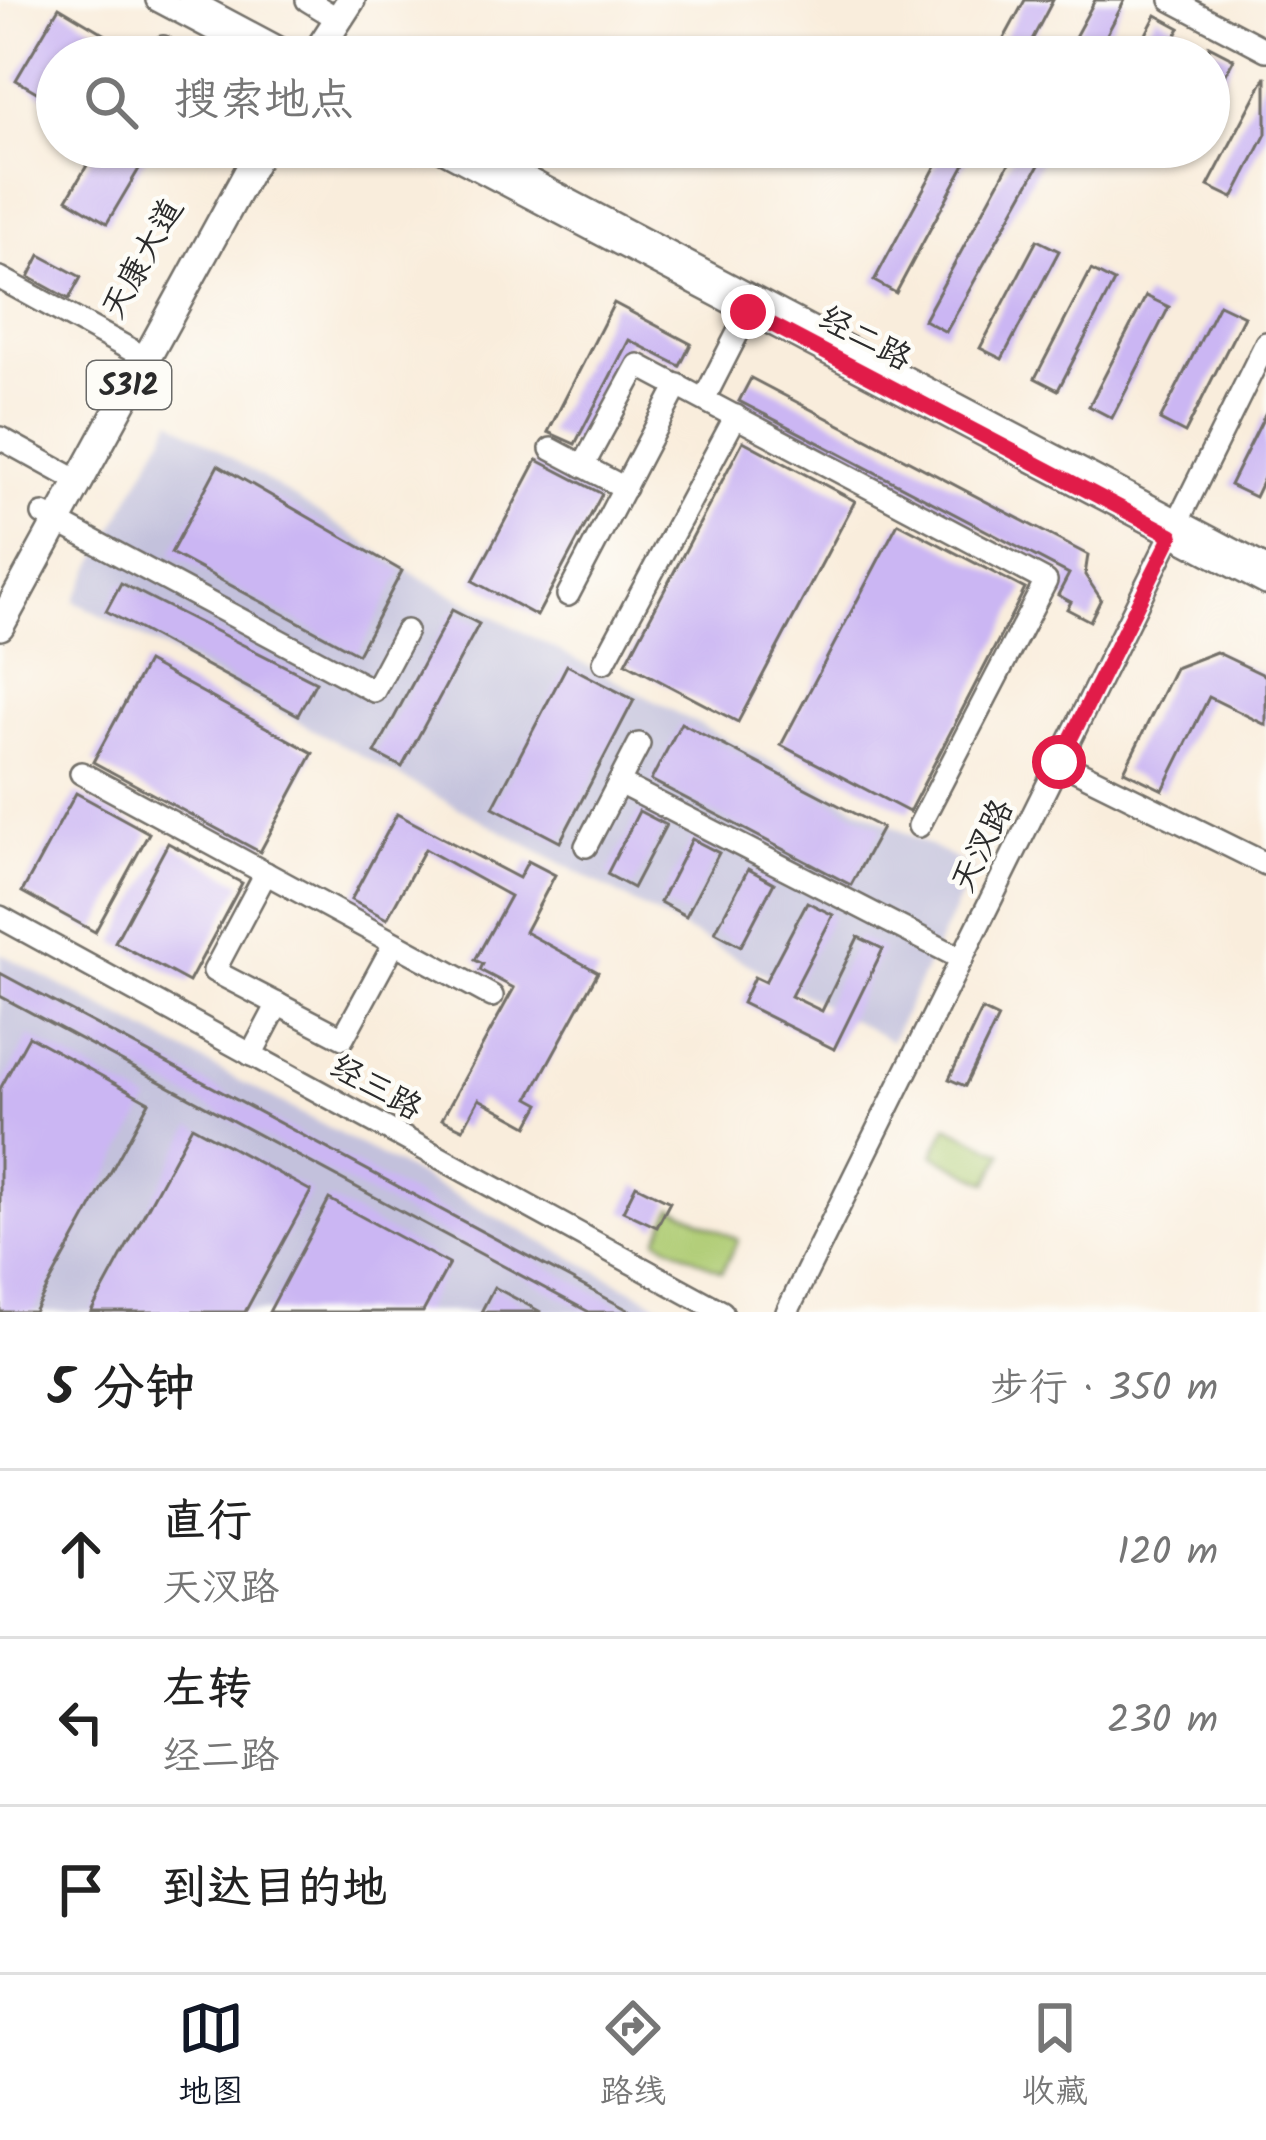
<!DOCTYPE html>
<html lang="zh">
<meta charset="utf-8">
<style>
body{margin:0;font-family:Kalam,"LXGW WenKai TC",sans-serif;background:#f2f2f2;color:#222}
.stop{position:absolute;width:36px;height:36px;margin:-27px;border:9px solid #e11d48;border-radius:50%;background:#fff}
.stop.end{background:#e11d48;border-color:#fff;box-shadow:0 3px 12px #0008}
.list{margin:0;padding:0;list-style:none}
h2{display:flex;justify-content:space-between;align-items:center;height:156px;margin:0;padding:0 48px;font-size:51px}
h2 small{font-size:39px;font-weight:400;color:#767676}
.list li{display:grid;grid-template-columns:78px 1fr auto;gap:36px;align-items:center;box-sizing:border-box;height:168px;padding:0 48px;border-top:3px solid #e0e0e0}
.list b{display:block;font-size:45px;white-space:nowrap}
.list p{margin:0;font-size:39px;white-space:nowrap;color:#767676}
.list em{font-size:39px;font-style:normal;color:#767676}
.icon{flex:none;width:66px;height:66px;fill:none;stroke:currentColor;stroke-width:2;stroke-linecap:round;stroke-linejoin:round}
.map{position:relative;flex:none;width:1266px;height:1312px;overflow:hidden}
.search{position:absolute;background:#fff;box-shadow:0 3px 9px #0004;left:36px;right:36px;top:36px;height:132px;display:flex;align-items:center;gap:30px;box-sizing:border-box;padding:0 42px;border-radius:66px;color:#767676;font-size:45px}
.sheet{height:660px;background:#fff}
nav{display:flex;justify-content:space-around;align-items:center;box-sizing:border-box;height:168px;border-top:3px solid #e0e0e0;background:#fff;font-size:33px;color:#767676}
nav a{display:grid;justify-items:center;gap:6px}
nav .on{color:#111827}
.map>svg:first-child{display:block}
.industrial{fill:#c3c1dc}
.green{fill:#afcc73;stroke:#6d7c4f;stroke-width:3}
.building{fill:#cbb6f3}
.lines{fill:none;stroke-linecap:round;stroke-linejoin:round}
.minor-casing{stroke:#736f69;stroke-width:26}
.major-casing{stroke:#736f69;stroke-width:32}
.minor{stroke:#fff;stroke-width:21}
.major{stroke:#fff;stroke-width:27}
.route{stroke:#e11d48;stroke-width:15}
.labels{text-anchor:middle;stroke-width:9;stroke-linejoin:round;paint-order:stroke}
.shield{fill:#fdfcf7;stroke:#6a6a68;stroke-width:3}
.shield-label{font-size:30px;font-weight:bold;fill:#2b2b2b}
.street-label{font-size:33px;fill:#2b2b2b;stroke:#fdfcf7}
</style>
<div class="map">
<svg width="1266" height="1312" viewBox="0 0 1266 1312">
<rect width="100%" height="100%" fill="#fdfcf7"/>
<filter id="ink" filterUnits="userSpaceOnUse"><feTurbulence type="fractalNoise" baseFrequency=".00833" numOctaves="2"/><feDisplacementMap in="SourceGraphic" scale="24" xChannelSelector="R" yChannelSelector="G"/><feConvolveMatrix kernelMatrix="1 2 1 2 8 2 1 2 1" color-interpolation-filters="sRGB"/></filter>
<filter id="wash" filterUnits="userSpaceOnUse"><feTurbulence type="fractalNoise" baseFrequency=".004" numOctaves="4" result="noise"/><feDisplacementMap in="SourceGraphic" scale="48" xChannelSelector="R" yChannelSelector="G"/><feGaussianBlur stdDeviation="2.7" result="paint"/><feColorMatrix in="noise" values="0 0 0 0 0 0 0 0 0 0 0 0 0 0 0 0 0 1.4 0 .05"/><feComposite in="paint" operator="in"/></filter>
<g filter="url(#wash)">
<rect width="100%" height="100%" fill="#f9eddc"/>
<g class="industrial">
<polygon points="172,420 417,576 974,869 891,1041 74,601"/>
<polygon points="0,953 674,1312 0,1312"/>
</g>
<g class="green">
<polygon points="947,1126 1003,1153 988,1183 933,1155"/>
<polygon points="673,1207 738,1240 722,1272 657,1239"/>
</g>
<g id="blocks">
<g class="building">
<polygon points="1025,0 1053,0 1023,57 994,57"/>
<polygon points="1095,0 1125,0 1095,57 1064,57"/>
<polygon points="59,7 143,57 57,57 57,104 16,80"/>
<polygon points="1156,15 1180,28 1164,57 1134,57"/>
<polygon points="1209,46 1234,59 1209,106"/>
<polygon points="1266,76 1266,134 1233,198 1208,186"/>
<polygon points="98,147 152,147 107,223 67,199"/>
<polygon points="946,147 974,147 896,293 874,281"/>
<polygon points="1018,147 1049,147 946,332 924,320"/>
<polygon points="1037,240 1059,251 1002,359 980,348"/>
<polygon points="40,255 81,277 69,299 29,277"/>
<polygon points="1091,270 1114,282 1058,390 1035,378"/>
<polygon points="1146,296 1169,307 1112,418 1089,406"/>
<polygon points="614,303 691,344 680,366 629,340 575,444 548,432"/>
<polygon points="1219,304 1244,316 1185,433 1160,420"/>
<polygon points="751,378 1088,555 1085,575 1101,599 1090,621 1067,609 1071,602 1058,595 1069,574 739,401"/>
<polygon points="1266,413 1266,474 1255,497 1230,485"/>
<polygon points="743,441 855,501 738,722 626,663"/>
<polygon points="537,460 602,494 537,616 473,581"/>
<polygon points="218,465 402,571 358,654 171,553"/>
<polygon points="898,523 1025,589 909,812 781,745"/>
<polygon points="121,583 316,682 298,715 106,611"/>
<polygon points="452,610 479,624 402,767 375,753"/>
<polygon points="1216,652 1266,676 1266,725 1209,697 1163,790 1124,771 1175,668"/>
<polygon points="147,662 313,753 260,852 93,762"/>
<polygon points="567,665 634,700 560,842 493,807"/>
<polygon points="681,723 882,828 851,885 651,780"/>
<polygon points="76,793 149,833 95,932 22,892"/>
<polygon points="639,811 666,825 633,888 607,874"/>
<polygon points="397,814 519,878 528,861 555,875 525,932 598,972 529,1098 540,1104 528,1126 479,1099 463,1129 442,1119 514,988 480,970 483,964 475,960 510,896 425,849 387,919 351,900"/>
<polygon points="692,839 719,853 686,916 660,902"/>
<polygon points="168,843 242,883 189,982 115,942"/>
<polygon points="748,869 774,883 741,946 715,932"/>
<polygon points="807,902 833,915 791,996 822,1011 858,937 883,949 834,1049 742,1003 754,977 765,982"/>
<polygon points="0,973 632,1312 589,1312 0,996"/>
<polygon points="982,1010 998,1018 965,1086 949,1079"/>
<polygon points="29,1036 149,1102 34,1312 0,1312 0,1089"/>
<polygon points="192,1126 311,1191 245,1312 91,1312"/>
<polygon points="636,1185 670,1202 657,1227 623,1211"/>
<polygon points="329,1199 449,1264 423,1312 269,1312"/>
<polygon points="494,1287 541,1312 481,1312"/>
</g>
</g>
</g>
<g filter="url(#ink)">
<use href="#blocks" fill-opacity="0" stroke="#736f69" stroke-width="3"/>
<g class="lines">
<g class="minor-casing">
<g id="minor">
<polyline points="157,0 265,57"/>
<polyline points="189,0 296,57"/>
<polyline points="307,0 338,19"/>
<polyline points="1171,0 1266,50"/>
<polyline points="158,57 163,47"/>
<polyline points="435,147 1266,584"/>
<polyline points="468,147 1266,567"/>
<polyline points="0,278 144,357"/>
<polyline points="704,399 753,303"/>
<polyline points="0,438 78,481"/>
<polyline points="551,449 625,488"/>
<polyline points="583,466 638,365 1046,581 919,826"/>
<polyline points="43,514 374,691 406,631"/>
<polyline points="568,595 678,385"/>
<polyline points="604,662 736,416"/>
<polyline points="1059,762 1266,864"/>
<polyline points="81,773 492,996"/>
<polyline points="619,783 962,959"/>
<polyline points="586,846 639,744"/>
<polyline points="266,873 214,971 343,1038 394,944"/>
<polyline points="0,917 722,1312"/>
<polyline points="251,1055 278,1004"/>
<polyline points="787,1312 1266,343"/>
</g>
</g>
<g class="major-casing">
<g id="major">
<polyline points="314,57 351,0"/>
<polyline points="0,626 262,147"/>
</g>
</g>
<use href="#minor" class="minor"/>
<use href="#major" class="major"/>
</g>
</g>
<g class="lines" filter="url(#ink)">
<polyline class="route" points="748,312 1172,535 1059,762"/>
</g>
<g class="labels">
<rect class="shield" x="87" y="361" width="84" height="48" rx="9"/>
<g class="shield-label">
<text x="129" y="395">S312</text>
</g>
<g class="street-label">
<text transform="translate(141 258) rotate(-61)" y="12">天康大道</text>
<text transform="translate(866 337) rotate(28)" y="12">经二路</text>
<text transform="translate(981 845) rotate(-64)" y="12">天汊路</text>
<text transform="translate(377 1086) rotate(29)" y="12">经三路</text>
</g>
</g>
</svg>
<div class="stop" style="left:1059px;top:762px"></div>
<div class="stop end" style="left:748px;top:312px"></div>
<div class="search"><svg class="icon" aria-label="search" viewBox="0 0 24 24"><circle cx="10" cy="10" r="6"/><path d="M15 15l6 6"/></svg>搜索地点</div>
</div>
<section class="sheet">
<h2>5 分钟<small>步行 · 350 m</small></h2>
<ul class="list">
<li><svg class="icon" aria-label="ahead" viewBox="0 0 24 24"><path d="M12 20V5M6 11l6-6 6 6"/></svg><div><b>直行</b><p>天汊路</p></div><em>120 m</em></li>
<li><svg class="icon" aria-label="left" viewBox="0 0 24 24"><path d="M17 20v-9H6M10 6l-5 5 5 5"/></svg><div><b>左转</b><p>经二路</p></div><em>230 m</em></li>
<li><svg class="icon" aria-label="arrive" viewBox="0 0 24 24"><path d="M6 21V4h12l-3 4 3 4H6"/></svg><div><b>到达目的地</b></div></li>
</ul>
</section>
<nav>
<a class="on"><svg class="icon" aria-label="map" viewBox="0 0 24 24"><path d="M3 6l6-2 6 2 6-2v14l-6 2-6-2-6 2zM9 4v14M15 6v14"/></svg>地图</a>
<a><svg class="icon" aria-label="directions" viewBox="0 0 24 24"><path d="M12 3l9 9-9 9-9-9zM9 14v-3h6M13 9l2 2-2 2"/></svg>路线</a>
<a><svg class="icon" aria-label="saved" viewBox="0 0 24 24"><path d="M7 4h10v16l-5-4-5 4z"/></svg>收藏</a>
</nav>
